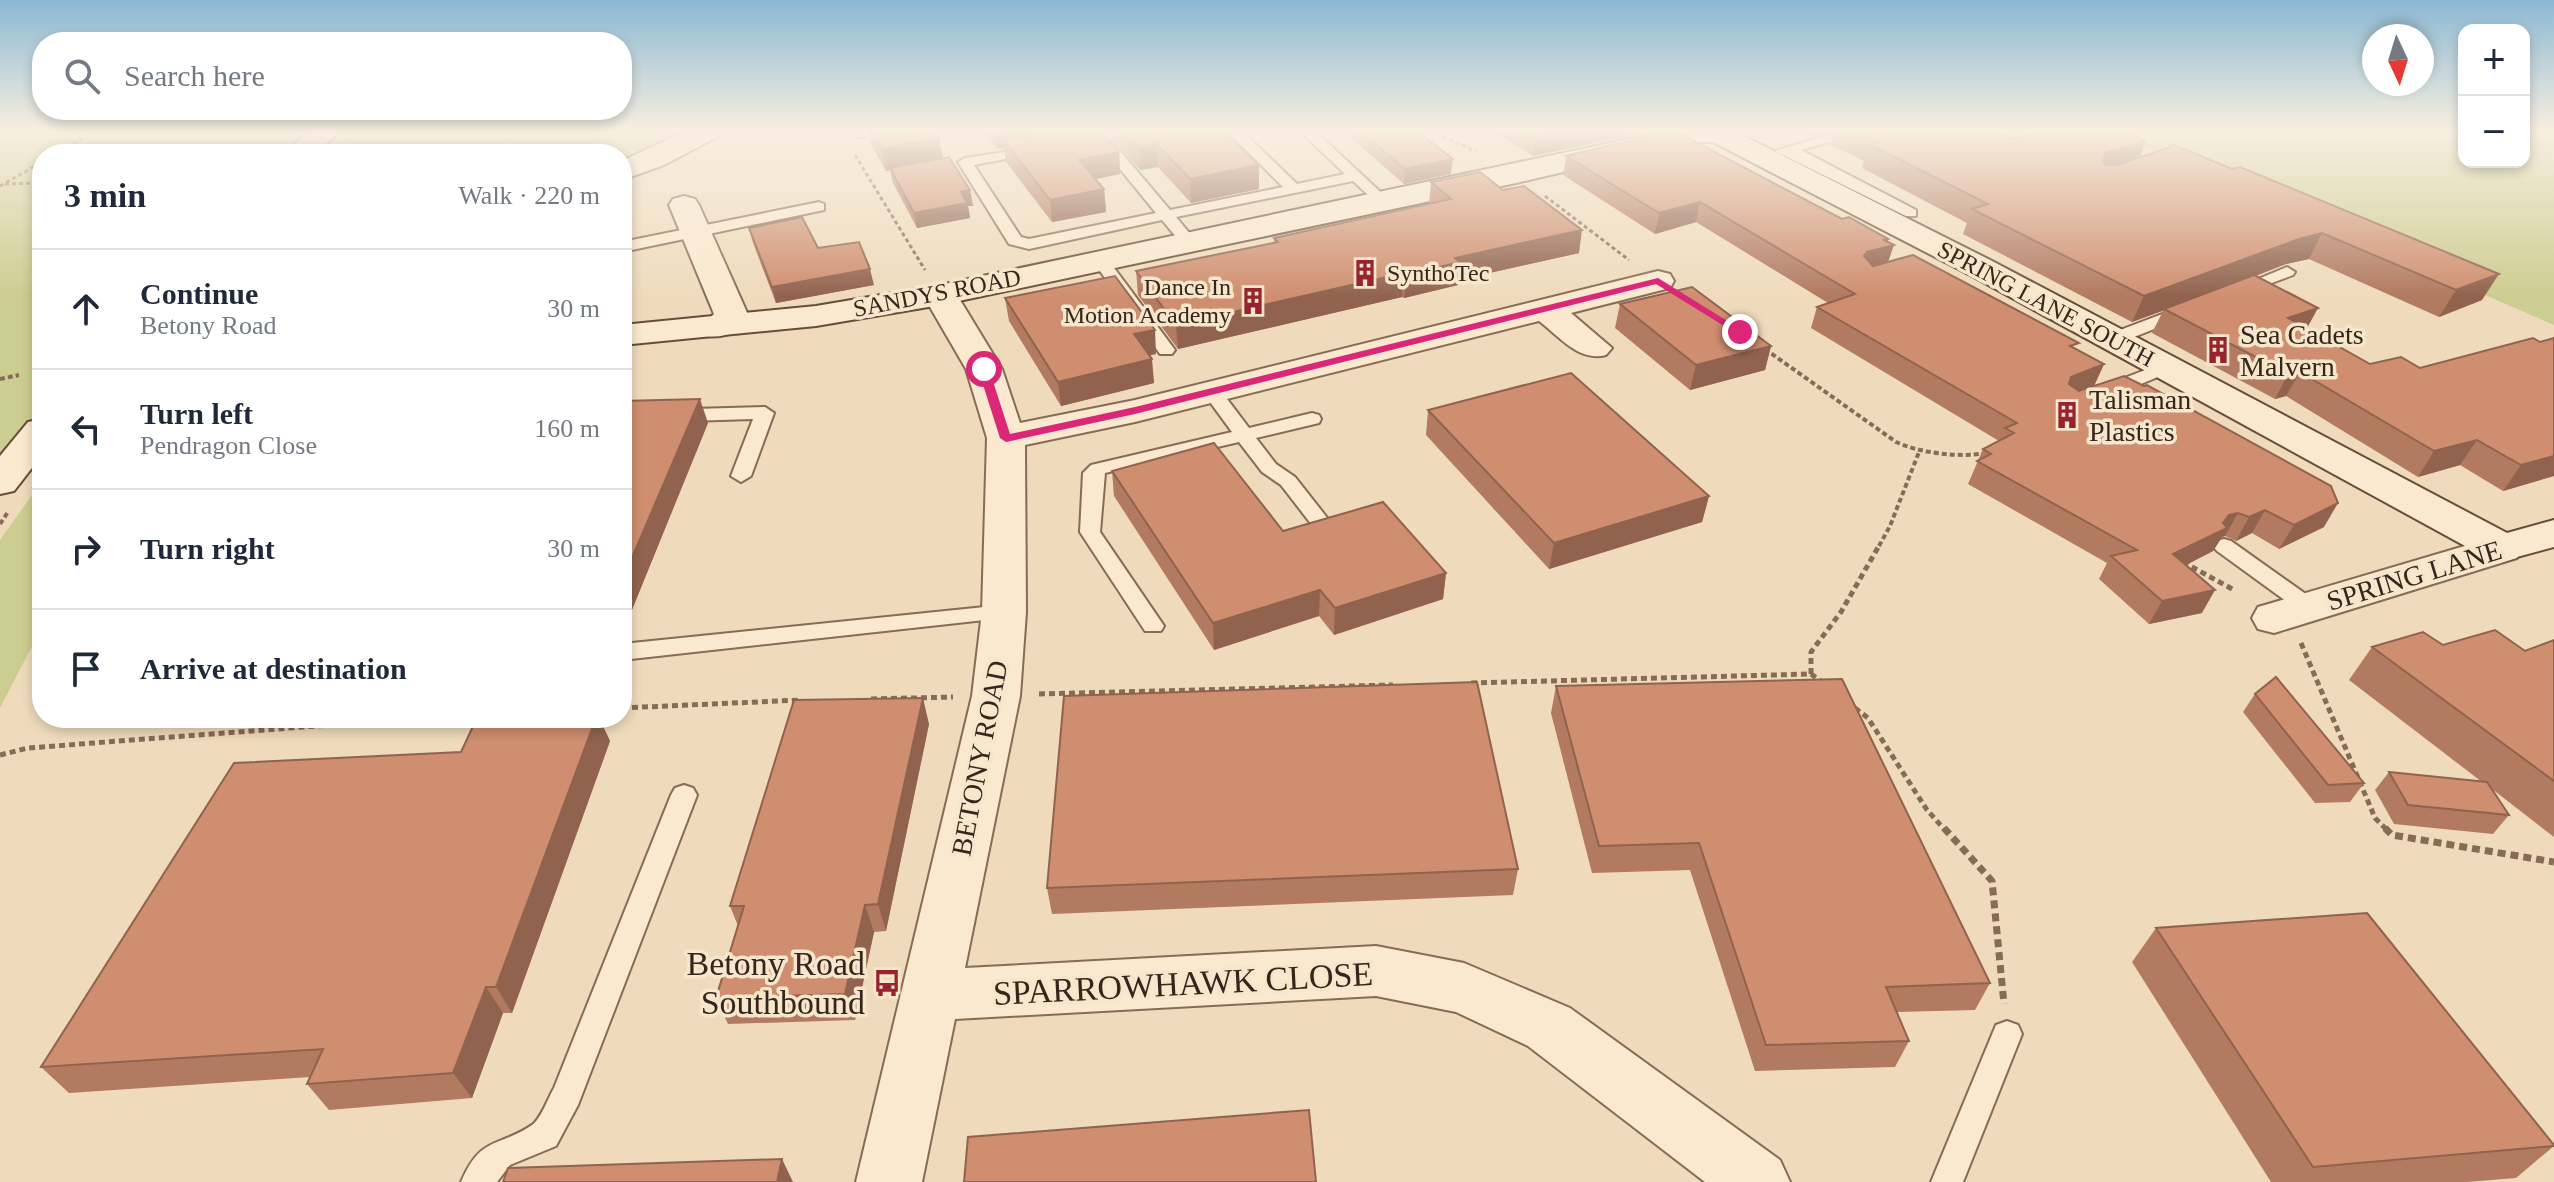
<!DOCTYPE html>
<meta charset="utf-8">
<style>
body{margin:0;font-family:Georgia,serif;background:#f6f6f7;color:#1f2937}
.controls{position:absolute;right:24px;top:24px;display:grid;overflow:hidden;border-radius:16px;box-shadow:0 4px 12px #0003}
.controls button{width:72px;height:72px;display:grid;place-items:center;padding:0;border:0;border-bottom:2px solid #e0e1e3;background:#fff;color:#1f2937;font:40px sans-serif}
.compass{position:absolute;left:2362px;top:24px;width:72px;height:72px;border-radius:50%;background:#fff;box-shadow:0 4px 12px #0003;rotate:176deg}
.stop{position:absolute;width:24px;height:24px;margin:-18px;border:6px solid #db2777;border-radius:50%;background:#fff}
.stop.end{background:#db2777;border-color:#fff;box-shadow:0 2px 8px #0008}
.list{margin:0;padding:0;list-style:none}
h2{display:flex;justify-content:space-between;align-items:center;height:104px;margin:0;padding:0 32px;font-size:34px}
h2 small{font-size:26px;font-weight:400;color:#747a83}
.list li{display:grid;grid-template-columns:52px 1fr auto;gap:24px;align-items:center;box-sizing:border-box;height:120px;padding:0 32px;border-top:2px solid #e0e1e3}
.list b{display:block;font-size:30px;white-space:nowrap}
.list p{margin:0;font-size:26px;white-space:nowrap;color:#747a83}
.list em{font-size:26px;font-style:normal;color:#747a83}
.icon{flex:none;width:44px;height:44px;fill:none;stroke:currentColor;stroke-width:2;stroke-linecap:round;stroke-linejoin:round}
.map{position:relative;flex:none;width:2554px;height:1182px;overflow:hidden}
.search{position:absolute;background:#fff;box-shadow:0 4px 12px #0003;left:32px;top:32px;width:600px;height:88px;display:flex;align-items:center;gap:20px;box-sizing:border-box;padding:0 28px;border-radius:32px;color:#747a83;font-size:30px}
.panel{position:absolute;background:#fff;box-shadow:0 4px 12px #0003;left:32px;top:144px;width:600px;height:584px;border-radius:32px}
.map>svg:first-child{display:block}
.green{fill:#cccd90}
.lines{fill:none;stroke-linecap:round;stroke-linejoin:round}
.lane-casing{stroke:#876b55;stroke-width:4}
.street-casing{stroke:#876b55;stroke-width:4}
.secondary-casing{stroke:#684c39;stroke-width:4}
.path-far3{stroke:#876b55;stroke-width:3;stroke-dasharray:4 3;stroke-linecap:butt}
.path-far2{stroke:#876b55;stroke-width:4;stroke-dasharray:5 3;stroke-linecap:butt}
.path-far1{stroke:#876b55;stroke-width:5;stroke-dasharray:6 4;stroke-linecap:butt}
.path{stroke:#876b55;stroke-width:7;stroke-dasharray:8 5;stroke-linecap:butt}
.lane{fill:#fae9cf;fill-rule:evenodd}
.street{fill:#fae9cf;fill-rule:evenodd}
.secondary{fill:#fae9cf;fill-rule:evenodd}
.wall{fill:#b27a60}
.shaded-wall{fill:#91634e}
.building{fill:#cf8e70;stroke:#91634e;stroke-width:2}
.route{fill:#db2777}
.labels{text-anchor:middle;stroke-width:7;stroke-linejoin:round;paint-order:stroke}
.far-poi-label{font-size:24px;fill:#35251b;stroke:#f6e6cc;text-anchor:start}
.far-street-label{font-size:24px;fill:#35251b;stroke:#f6e6cc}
.poi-label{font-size:28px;fill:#35251b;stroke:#f6e6cc;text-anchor:start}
.street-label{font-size:28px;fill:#35251b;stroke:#f6e6cc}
.near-poi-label{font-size:34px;fill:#35251b;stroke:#f6e6cc;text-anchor:end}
.near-street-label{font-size:34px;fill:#35251b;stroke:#f6e6cc}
</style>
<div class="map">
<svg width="2554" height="1182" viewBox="0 0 2554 1182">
<rect width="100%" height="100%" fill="#efdbbc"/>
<g class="green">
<polygon points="0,131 313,131 283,154 42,154 42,409 0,458"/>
<polygon points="352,131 693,131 622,159 622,154 325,154"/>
<polygon points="2107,131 2464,131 2464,162 2524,162 2524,131 2554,131 2554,325"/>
<polygon points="42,481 42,627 0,708 0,540"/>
</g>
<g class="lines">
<g class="lane-casing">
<g id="lane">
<polygon points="857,131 886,131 879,135 857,137"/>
<polygon points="1110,131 1139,131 1110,139 1170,210 1283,187 1227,131 1242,131 1297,184 1345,174 1300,131 1315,131 1390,201 1383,205 1378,204 1353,181 1176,217 1196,241 1188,246 1182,244 1162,220 1029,249 1009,244 958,162 965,158 1037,147 1037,153 974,165 1021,237 1029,239 1156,213 1094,137"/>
<polygon points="1843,131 1867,131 1801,150 1916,210 1916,216 1906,216 1775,151"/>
<polygon points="819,202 824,204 824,210 622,252 622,242"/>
<polygon points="1100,255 1106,257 1172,346 1175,350 1172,354 1160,354 1092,260"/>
<polygon points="2287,267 2295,272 2293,275 2237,296 2229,291"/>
<polygon points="2186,305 2194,310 2192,314 2119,343 2107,343 2104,339 2107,335"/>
<polygon points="2166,362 2172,363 2175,367 2172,371 2115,395 2101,395 2099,391 2101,387"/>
<polygon points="1211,385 1218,387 1249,428 1312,413 1319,415 1321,419 1319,423 1256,438 1276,464 1295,477 1332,524 1322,530 1315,529 1281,485 1262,472 1239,442 1105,473 1100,532 1164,626 1161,631 1145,631 1080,532 1083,473 1091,465 1232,432 1202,391"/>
<polygon points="765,407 774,413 751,476 741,482 731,476 753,419 622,423 622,411"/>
<polygon points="2224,539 2231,541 2317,602 2320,607 2317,612 2301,612 2217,551 2213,546 2217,541"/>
<polygon points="1004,605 1012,607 1015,612 1012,617 622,660 622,644"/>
<path d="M684,785L693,788L697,795L578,1105L556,1146L510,1165L497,1182H461C481,1135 498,1148 532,1125C541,1119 548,1098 554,1088L671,795L675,788Z"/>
<polygon points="2007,1021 2018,1025 2022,1034 1963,1182 1931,1182 1996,1025"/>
</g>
</g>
<g class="street-casing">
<g id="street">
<polygon points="686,131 721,131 717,137 664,165 622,180 622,161"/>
<path d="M684,196L695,199L699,205L749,317C738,333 721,340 703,335L698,328L714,314L669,205L673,199Z"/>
<path d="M1658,271L1670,274L1674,281L1670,288L1571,313L1612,348L1606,355C1579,362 1560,337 1539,321L1135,422L1025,445L1026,612L1020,696L965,968L1376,946L1464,963L1570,1008L1780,1160L1790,1182H1705L1528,1046L1456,1012L1376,996L955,1019L922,1182H856L972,696L982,612L987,438L966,369L923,295L928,288L940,285L952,288L957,295L1002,369L1020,423L1135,400Z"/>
<polygon points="2502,535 2517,538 2523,548 2517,558 2274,633 2258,629 2252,618 2258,607"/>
</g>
</g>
<g class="secondary-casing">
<g id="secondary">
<polygon points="309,131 340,131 315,154 284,154"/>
<polygon points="1667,131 1734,131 1994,262 2507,533 2554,520 2554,547 2502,561 2487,558 1972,276 1713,142 1691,142 1516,183 940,305 816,326 622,345 622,325 816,306 940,285"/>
<polygon points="42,419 42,455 14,491 0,494 0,456 28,422"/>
</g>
</g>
<g class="path-far3">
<polyline points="1430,131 1476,151"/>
<polyline points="55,154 95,131"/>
<polyline points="541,154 612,147"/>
<polyline points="855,155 925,270"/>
<polyline points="5,184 42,183"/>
<polyline points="0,186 42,162"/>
<polyline points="1545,196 1629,260"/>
</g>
<g class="path-far2">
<path d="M1765,349L1896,442C1920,453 1960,458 1986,453"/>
<polyline points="0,379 19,375"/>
<polyline points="0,524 8,512"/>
<polyline points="1879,546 1890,526 1919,452"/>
</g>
<g class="path-far1">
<polyline points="2183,562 2234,590"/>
<polyline points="2301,643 2375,818 2387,830"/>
<polyline points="1811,674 1811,652 1841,612 1880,544"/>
<polyline points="1471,683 1811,674 1822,682"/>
<polyline points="1039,694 1393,685"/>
<polyline points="871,699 953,697"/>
<polyline points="622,708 801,700"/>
<polyline points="1855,708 1868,718 1927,810 1945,830"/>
<polyline points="0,755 28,748 421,718"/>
</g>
<g class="path">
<polyline points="1944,828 1992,881 2004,1004"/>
<polyline points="2385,828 2392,835 2554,862"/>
</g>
<use href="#lane" class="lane"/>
<use href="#street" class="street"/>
<use href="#secondary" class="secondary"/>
</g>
<g class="wall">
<polygon points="868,131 935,131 943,158 973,206 968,206 970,218 917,228 893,183 890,170 886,171 870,142"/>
<polygon points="983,131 1101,131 1119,152 1120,174 1095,179 1104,189 1106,212 1052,222 1006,162 1004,148 997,149"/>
<polygon points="1115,131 1223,131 1259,165 1259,189 1191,203 1158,167 1140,170 1115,141"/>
<polygon points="1343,131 1417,131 1451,174 1404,184"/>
<polygon points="1496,131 1642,131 1641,133 1533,156 1496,133"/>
<polygon points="1804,131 1832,131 1814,136"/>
<polygon points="1834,131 1994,131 2012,139 2146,141 2140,157 2482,300 2439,317 2309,259 2286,264 2256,276 2307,328 2370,364 2420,368 2554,338 2554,476 2503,491 2460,465 2418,477 2286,396 2275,399 2152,333 2163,311 2132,322 1963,234 1967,223 1862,168 1864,161 1831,145"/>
<polygon points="1566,156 1842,219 1888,239 1888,261 2076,350 2104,364 2094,386 2324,527 2279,549 2252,533 2236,541 2225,536 2222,537 2213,551 2186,565 2202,613 2149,624 2099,579 2107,563 1968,484 1983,449 1999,441 1811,328 1817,307 1828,303 1696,222 1655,234 1563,175"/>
<polygon points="1431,182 1579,253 1458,280 1458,285 1404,298 1402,297 1178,349 1138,295 1136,271 1274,243 1274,238 1429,204"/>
<polygon points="749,228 818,248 874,285 776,303 753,243"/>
<polygon points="1005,298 1156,354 1150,355 1154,383 1061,406 1009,321"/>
<polygon points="1620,304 1771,346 1765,370 1690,390 1615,328"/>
<polygon points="622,401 708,423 629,617 622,617"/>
<polygon points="1428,410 1709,496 1702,522 1549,569 1426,435"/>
<polygon points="1112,471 1283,531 1446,573 1443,599 1334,635 1319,616 1214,650 1114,496"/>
<polygon points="2554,640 2554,837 2492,789 2509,815 2493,834 2394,824 2375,790 2389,772 2482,782 2349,680 2372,647 2443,645 2525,651"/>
<polygon points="1556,686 1990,983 1975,1010 1897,1012 1909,1041 1895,1067 1755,1071 1690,870 1592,873 1551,713"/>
<polygon points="2255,694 2364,783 2350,802 2315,803 2243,712"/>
<polygon points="542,718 599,718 610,741 512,1013 503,1013 472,1098 329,1110 307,1084 310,1077 69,1093 41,1067 461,752"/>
<polygon points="929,724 886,931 874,932 855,1020 728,1024 716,998 738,926 730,906"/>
<polygon points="1518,869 1513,895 1052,914 1047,888"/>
<polygon points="2156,928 2554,1146 2516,1178 2467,1182 2271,1182 2132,962"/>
</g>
<g class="shaded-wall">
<polygon points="994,131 1093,131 1004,141 1004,148 997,149"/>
<polygon points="1554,131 1642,131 1641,133 1533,156 1536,135"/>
<polygon points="1816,131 1832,131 1814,136"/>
<polygon points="939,138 943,159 886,171 882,149"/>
<polygon points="2146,141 2136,165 2095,177 2105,153"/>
<polygon points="1156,143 1158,167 1140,170 1139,147"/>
<polygon points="1119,152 1120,174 1082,182 1079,160"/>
<polygon points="1453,159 1451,174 1404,184 1405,169"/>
<polygon points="1259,165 1259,189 1191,203 1190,179"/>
<polygon points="1104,189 1106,212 1052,222 1050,200"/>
<polygon points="970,190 973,206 968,206 970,218 917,228 914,213 961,192"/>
<polygon points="1700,202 1696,222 1655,234 1659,213"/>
<polygon points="1582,230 1579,253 1458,280 1458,285 1404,298 1406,275 1455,258"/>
<polygon points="2322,233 2309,259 2286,264 2132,322 2144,296 2299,239"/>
<polygon points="1888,239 1886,247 1894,245 1887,265 1861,273 1864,256 1884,240"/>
<polygon points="870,269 874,285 776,303 772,287"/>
<polygon points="1404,273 1402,297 1178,349 1176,325"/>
<polygon points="2499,274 2482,300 2439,317 2456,290"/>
<polygon points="2318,308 2305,332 2288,318"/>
<polygon points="1155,330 1156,354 1136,358 1134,334"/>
<polygon points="1771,346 1765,370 1690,390 1696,365"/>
<polygon points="1152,359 1154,383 1061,406 1058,382"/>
<polygon points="2104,364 2094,386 2061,400 2071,377"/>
<polygon points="2300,372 2286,396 2275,399 2288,374"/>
<polygon points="700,399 708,423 629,617 622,600 622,581"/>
<polygon points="2477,440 2460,465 2418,477 2434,451"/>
<polygon points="2554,456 2554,476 2503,491 2521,465"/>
<polygon points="1709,496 1702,522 1549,569 1554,543"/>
<polygon points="2338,503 2324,527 2279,549 2294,525"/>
<polygon points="2265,510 2252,533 2236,541 2249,517"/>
<polygon points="2238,513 2225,536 2222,537 2213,551 2161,578 2173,554 2223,523 2229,515"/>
<polygon points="1446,573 1443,599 1334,635 1335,608"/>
<polygon points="1320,590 1319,616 1214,650 1213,623"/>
<polygon points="2215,590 2202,613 2149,624 2162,601"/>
<polygon points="923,698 929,724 886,931 878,904"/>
<polygon points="596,718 599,718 610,741 512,1013 496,987"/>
<polygon points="865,905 874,932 855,1020 845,994"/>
<polygon points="486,987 503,1013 472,1098 453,1073"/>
<polygon points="782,1159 793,1182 777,1182"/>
</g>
<g class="building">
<polygon points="872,131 935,131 939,138 882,149"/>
<polygon points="1056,131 1101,131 1119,152 1079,160 1104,189 1050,200 1004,141"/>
<polygon points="1125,131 1223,131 1259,165 1190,179 1156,143 1139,147"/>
<polygon points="1360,131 1417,131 1453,159 1405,169"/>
<polygon points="1529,131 1554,131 1536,135"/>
<polygon points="1672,131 1675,131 1842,219 1849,217 1888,239 1884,240 1894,245 1867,252 1864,256 1873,266 1913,255 2079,343 2070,346 2104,364 2071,377 2069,384 2079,391 2124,376 2144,386 2147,385 2331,486 2338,503 2294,525 2265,510 2249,517 2238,513 2229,515 2223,523 2227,528 2173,554 2215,590 2162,601 2111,556 2137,550 1977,461 1991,454 1983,449 2014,433 2005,428 2017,423 1817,307 1855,294 1700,202 1659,213 1566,156"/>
<polygon points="1858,131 1994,131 2012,139 2042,131 2127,131 2146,141 2105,153 2103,162 2106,165 2117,165 2170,147 2172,144 2232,169 2240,167 2499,274 2456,290 2322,233 2299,239 2144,296 1972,209 1988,204 1869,144 1880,141"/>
<polygon points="949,157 970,190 961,192 967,203 914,213 890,168"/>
<polygon points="1480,172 1503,190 1524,186 1582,230 1455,258 1460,262 1406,275 1404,273 1176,325 1136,271 1278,242 1274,238 1451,199 1431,182"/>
<polygon points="802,217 818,248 859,242 870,269 772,287 749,228"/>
<polygon points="2254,275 2318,308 2288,318 2370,364 2401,357 2420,368 2533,338 2540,342 2554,338 2554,456 2521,465 2477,440 2434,451 2300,372 2288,374 2164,309"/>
<polygon points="1115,276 1155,330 1134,334 1152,359 1058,382 1005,298"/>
<polygon points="1692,287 1771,346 1696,365 1620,304"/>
<polygon points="1571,373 1709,496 1554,543 1428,410"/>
<polygon points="700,399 622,581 622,401"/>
<polygon points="1214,443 1283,531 1383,502 1446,573 1335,608 1320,590 1213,623 1112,471"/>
<polygon points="2495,630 2525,651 2554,640 2554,781 2372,647 2423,632 2443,645"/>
<polygon points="2276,677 2364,783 2328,785 2255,694"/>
<polygon points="1842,679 1990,983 1886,987 1909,1041 1766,1045 1699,843 1599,846 1556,686"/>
<polygon points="1477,682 1518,869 1047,888 1064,696"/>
<polygon points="923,698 878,904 865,905 845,994 716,998 744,906 730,906 794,700"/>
<polygon points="542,718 596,718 496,987 486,987 453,1073 307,1084 323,1049 41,1067 234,763 461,752 475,722"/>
<polygon points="2389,772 2487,782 2509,815 2408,805"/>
<polygon points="2367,913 2554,1145 2554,1146 2313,1167 2156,928"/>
<polygon points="1309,1110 1316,1182 964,1182 968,1137"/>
<polygon points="782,1159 777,1182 503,1182 508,1168"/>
</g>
<linearGradient id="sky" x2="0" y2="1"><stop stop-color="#8bb9d3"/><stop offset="0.44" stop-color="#f8efe1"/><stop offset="1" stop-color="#f8efe1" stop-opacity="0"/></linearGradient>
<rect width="2554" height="297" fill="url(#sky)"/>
<polygon class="route" points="1658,278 1745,332 1737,334 1656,284 1135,414 1006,442 1000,438 978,369 984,366 989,369 1010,434 1135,407"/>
<defs>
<g id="building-bare" transform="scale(2.16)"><path d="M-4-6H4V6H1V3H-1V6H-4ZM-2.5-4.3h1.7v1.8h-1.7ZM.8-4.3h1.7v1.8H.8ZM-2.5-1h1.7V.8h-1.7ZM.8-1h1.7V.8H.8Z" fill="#982330" stroke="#f6e6cc" stroke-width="2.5" paint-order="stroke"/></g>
<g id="bus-bare" transform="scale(2.16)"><path d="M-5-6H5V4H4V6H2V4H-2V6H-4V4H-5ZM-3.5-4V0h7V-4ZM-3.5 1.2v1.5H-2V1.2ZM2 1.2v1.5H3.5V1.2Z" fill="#982330" stroke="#f6e6cc" stroke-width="2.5" paint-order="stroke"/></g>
</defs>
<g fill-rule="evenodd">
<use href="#building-bare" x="1365" y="273"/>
<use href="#building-bare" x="1253" y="301"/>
<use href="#building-bare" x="2218" y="350"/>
<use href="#building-bare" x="2067" y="415"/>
<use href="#bus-bare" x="887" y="983"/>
</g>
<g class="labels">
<g class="far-poi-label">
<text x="1387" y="281">SynthoTec</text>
<text x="1231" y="295" text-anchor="end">Dance In<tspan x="1231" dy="28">Motion Academy</tspan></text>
</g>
<g class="far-street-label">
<text transform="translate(937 293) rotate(-11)" y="8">SANDYS ROAD</text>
<text transform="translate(2046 304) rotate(28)" y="8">SPRING LANE SOUTH</text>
</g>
<g class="poi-label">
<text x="2240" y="344">Sea Cadets<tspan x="2240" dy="32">Malvern</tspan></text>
<text x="2089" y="409">Talisman<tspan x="2089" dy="32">Plastics</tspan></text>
</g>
<g class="street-label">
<text transform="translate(2414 575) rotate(-17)" y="10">SPRING LANE</text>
<text transform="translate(979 758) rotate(-79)" y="10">BETONY ROAD</text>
</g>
<g class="near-poi-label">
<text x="865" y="975">Betony Road<tspan x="865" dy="39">Southbound</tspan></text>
</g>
<g class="near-street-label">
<text transform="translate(1183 983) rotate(-3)" y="12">SPARROWHAWK CLOSE</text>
</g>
</g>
</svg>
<div class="controls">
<button>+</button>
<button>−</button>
</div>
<svg class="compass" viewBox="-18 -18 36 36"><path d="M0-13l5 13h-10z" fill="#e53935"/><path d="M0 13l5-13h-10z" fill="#747a83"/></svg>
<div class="stop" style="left:984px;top:369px"></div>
<div class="stop end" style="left:1740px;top:332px"></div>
<div class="search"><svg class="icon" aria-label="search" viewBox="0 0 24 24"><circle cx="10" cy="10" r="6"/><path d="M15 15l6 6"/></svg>Search here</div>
<section class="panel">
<h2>3 min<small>Walk · 220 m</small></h2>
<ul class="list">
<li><svg class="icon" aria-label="ahead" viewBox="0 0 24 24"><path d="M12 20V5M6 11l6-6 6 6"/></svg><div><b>Continue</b><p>Betony Road</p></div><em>30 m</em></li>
<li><svg class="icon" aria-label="left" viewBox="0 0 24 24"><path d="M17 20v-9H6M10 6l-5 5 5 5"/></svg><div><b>Turn left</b><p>Pendragon Close</p></div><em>160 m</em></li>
<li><svg class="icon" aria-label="right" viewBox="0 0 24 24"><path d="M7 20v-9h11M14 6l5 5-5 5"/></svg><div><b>Turn right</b></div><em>30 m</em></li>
<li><svg class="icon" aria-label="arrive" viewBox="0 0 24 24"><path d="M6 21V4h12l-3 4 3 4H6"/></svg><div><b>Arrive at destination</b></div></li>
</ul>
</section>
</div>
